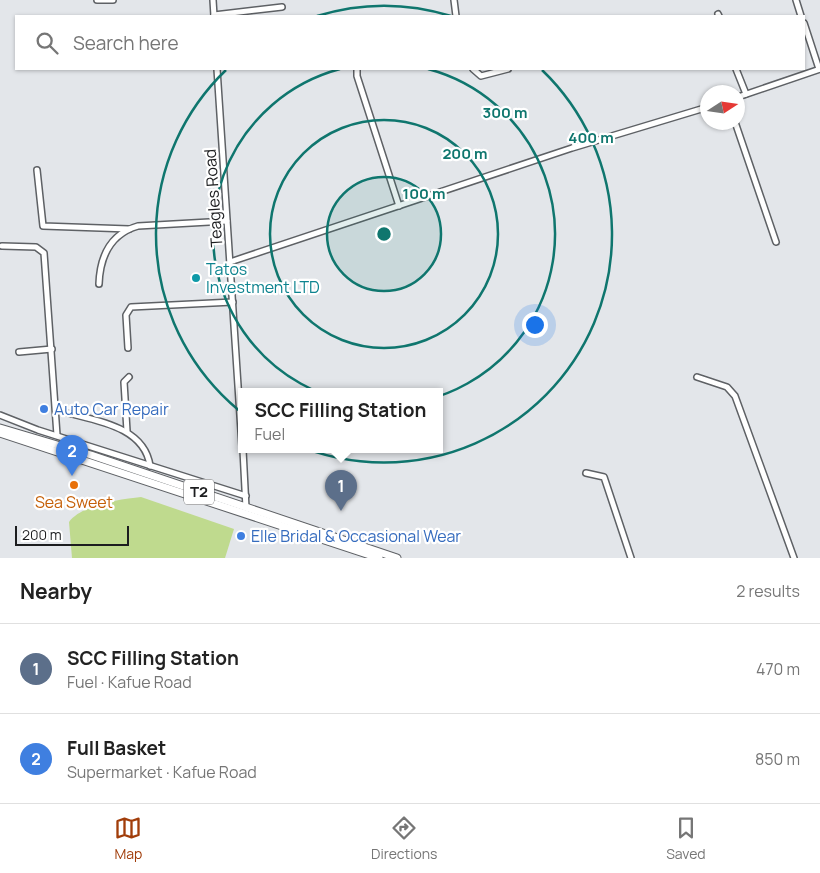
<!DOCTYPE html>
<meta charset="utf-8">
<style>
body{margin:0;font-family:Manrope,sans-serif;background:#f6f6f6;color:#222}
.compass{position:absolute;left:700px;top:85px;width:45px;height:45px;border-radius:50%;background:#fff;box-shadow:0 1px 4px #0004;rotate:78deg}
.scale{position:absolute;left:15px;bottom:12px;width:114px;box-sizing:border-box;padding-left:5px;border:2px solid #1c1d1f;border-top:0;font-size:14px;line-height:18px;white-space:nowrap;color:#1c1d1f;-webkit-text-stroke:4px #fff;paint-order:stroke}
.you{position:absolute;left:534px;top:324px;width:18px;height:18px;margin:-12px;border:4px solid #fff;border-radius:50%;background:#1a73e8;box-shadow:0 0 0 8px #1a73e833}
.badge{display:grid;place-items:center;width:32px;height:32px;border-radius:50%;background:#a13d0a;color:#fff;font-size:16px;font-weight:700}
.pin{position:absolute;translate:-50% -41px;filter:drop-shadow(0 1px 2px #0008)}
.pin::after{content:'';position:absolute;top:26px;width:18px;height:15px;background:inherit;clip-path:polygon(0 0,100% 0,50% 100%)}
.popup{position:absolute;left:238px;top:388px;width:205px;height:65px;box-sizing:border-box;display:grid;place-content:center;border-radius:0px;background:#fff;filter:drop-shadow(0 1px 4px #0005);font-size:16px;white-space:nowrap;color:#767676}
.popup b{font-size:19px;color:#222}
.popup::after{content:'';position:absolute;left:50%;top:100%;margin-left:-10px;border:10px solid transparent;border-top-color:#fff}
.list{margin:0;padding:0;list-style:none}
h2{display:flex;justify-content:space-between;align-items:center;height:65px;margin:0;padding:0 20px;font-size:21px}
h2 small{font-size:16px;font-weight:400;color:#767676}
.list li{display:grid;grid-template-columns:32px 1fr auto;gap:15px;align-items:center;box-sizing:border-box;height:90px;padding:0 20px;border-top:1px solid #e0e0e0}
.list b{display:block;font-size:19px;white-space:nowrap}
.list p{margin:0;font-size:16px;white-space:nowrap;color:#767676}
.list em{font-size:16px;font-style:normal;color:#767676}
.icon{flex:none;width:28px;height:28px;fill:none;stroke:currentColor;stroke-width:2;stroke-linecap:round;stroke-linejoin:round}
.map{position:relative;flex:none;width:820px;height:558px;overflow:hidden}
.search{position:absolute;background:#fff;box-shadow:0 1px 4px #0004;left:15px;right:15px;top:15px;height:55px;display:flex;align-items:center;gap:12px;box-sizing:border-box;padding:0 18px;border-radius:0px;color:#767676;font-size:19px}
.sheet{height:245px;background:#fff}
nav{display:flex;justify-content:space-around;align-items:center;box-sizing:border-box;height:70px;border-top:1px solid #e0e0e0;background:#fff;font-size:14px;color:#767676}
nav a{display:grid;justify-items:center;gap:2px}
nav .on{color:#a13d0a}
.map>svg:first-child{display:block}
.green{fill:#bfda8e}
.lines{fill:none;stroke-linecap:round;stroke-linejoin:round}
.minor-casing{stroke:#5e6165;stroke-width:8}
.major-casing{stroke:#5e6165;stroke-width:9}
.minor{stroke:#fff;stroke-width:5}
.major{stroke:#fff;stroke-width:7}
.ring{fill:none;stroke:#0f766e;stroke-width:2.5}
.culture-dot{fill:#0f9aa8;stroke:#fff;stroke-width:2}
.shop-dot{fill:#3f7fe0;stroke:#fff;stroke-width:2}
.food-dot{fill:#e8710a;stroke:#fff;stroke-width:2}
.labels{text-anchor:middle;stroke-width:4.5;stroke-linejoin:round;paint-order:stroke}
.shield{fill:#fff;stroke:#606162;stroke-width:1}
.shield-label{font-size:15px;font-weight:bold;fill:#1c1d1f}
.street-label{font-size:16px;fill:#1c1d1f;stroke:#fff}
.culture-label{font-size:16px;fill:#0d838f;stroke:#fff;text-anchor:start}
.shop-label{font-size:16px;fill:#366cbe;stroke:#fff;text-anchor:start}
.food-label{font-size:16px;fill:#c56008;stroke:#fff}
.centre{fill:#0f766e;stroke:#fff;stroke-width:2.5}
.ring-label{font-size:15px;text-anchor:middle;font-weight:bold;fill:#0f766e;stroke:#fff;stroke-width:4.5;stroke-linejoin:round;paint-order:stroke}
</style>
<div class="map">
<svg width="820" height="558" viewBox="0 0 820 558">
<rect width="100%" height="100%" fill="#e3e6ea"/>
<path class="green" d="M141,497L234,529L225,558H72L69,522C81,505 121,499 141,497Z"/>
<g class="lines">
<g class="minor-casing">
<g id="minor">
<polyline points="97,0 113,0"/>
<polyline points="213,0 214,16"/>
<polyline points="454,0 456,16"/>
<polyline points="796,0 801,16"/>
<polyline points="718,14 719,16"/>
<polyline points="214,15 282,7"/>
<polyline points="804,23 819,69"/>
<polyline points="217,69 242,446"/>
<polyline points="357,69 357,76 399,206"/>
<polyline points="473,69 481,76 508,69"/>
<polyline points="736,69 746,94"/>
<polyline points="738,97 820,69"/>
<polyline points="735,122 776,242"/>
<polyline points="37,170 43,226 129,229"/>
<polyline points="2,246 36,247 44,253 57,435"/>
<polyline points="230,262 572,148 708,107"/>
<path d="M99,284C100,257 110,234 138,226L227,221"/>
<polyline points="128,348 126,315 131,307 233,302"/>
<polyline points="19,352 52,349"/>
<polyline points="697,377 727,387 735,396 794,558"/>
<path d="M68,413C99,421 145,428 150,466"/>
<polyline points="0,415 38,430 246,496"/>
<polyline points="127,431 124,382 129,377"/>
<polyline points="243,450 246,508"/>
<polyline points="586,473 604,477 631,558"/>
</g>
</g>
<g class="major-casing">
<g id="major">
<polyline points="0,428 91,455 397,558"/>
<polyline points="0,433 379,558"/>
</g>
</g>
<use href="#minor" class="minor"/>
<use href="#major" class="major"/>
</g>
<circle cx="384" cy="234" r="57" fill="#0f766e" fill-opacity=".12"/>
<g class="ring">
<circle cx="384" cy="234" r="57"/>
<circle cx="384" cy="234" r="114"/>
<path d="M428 69A171 171 0 1 1 340 69"/>
<path d="M317 16A228 228 0 0 1 451 16M542 70A228 228 0 1 1 226 70"/>
</g>
<circle class="culture-dot" cx="196" cy="278" r="5"/>
<g class="shop-dot">
<circle cx="44" cy="409" r="5"/>
<circle cx="241" cy="536" r="5"/>
</g>
<circle class="food-dot" cx="74" cy="485" r="5"/>
<g class="labels">
<rect class="shield" x="184" y="479.5" width="30" height="25" rx="4"/>
<g class="shield-label">
<text x="199" y="497">T2</text>
</g>
<g class="street-label">
<text transform="translate(213 198) rotate(-94)" y="6">Teagles Road</text>
</g>
<g class="culture-label">
<text x="206" y="275">Tatos<tspan x="206" dy="18">Investment LTD</tspan></text>
</g>
<g class="shop-label">
<text x="54" y="415">Auto Car Repair</text>
<text x="251" y="542">Elle Bridal &amp; Occasional Wear</text>
</g>
<g class="food-label">
<text x="74" y="508">Sea Sweet</text>
</g>
</g>
<circle cx="384" cy="234" r="8" class="centre"/>
<g class="ring-label">
<text x="505" y="118">300 m</text>
<text x="591" y="143">400 m</text>
<text x="465" y="159">200 m</text>
<text x="424" y="199">100 m</text>
</g>
</svg>
<svg class="compass" viewBox="-18 -18 36 36"><path d="M0-13l5 13h-10z" fill="#e53935"/><path d="M0 13l5-13h-10z" fill="#767676"/></svg>
<div class="scale">200 m</div>
<div class="you"></div>
<div class="pin badge" style="left:341px;top:511px;background:#5c6f8a">1</div>
<div class="popup"><b>SCC Filling Station</b>Fuel</div>
<div class="pin badge" style="left:72px;top:476px;background:#3f7fe0">2</div>
<div class="search"><svg class="icon" aria-label="search" viewBox="0 0 24 24"><circle cx="10" cy="10" r="6"/><path d="M15 15l6 6"/></svg>Search here</div>
</div>
<section class="sheet">
<h2>Nearby<small>2 results</small></h2>
<ul class="list">
<li><span class="badge" style="background:#5c6f8a">1</span><div><b>SCC Filling Station</b><p>Fuel · Kafue Road</p></div><em>470 m</em></li>
<li><span class="badge" style="background:#3f7fe0">2</span><div><b>Full Basket</b><p>Supermarket · Kafue Road</p></div><em>850 m</em></li>
</ul>
</section>
<nav>
<a class="on"><svg class="icon" aria-label="map" viewBox="0 0 24 24"><path d="M3 6l6-2 6 2 6-2v14l-6 2-6-2-6 2zM9 4v14M15 6v14"/></svg>Map</a>
<a><svg class="icon" aria-label="directions" viewBox="0 0 24 24"><path d="M12 3l9 9-9 9-9-9zM9 14v-3h6M13 9l2 2-2 2"/></svg>Directions</a>
<a><svg class="icon" aria-label="saved" viewBox="0 0 24 24"><path d="M7 4h10v16l-5-4-5 4z"/></svg>Saved</a>
</nav>
